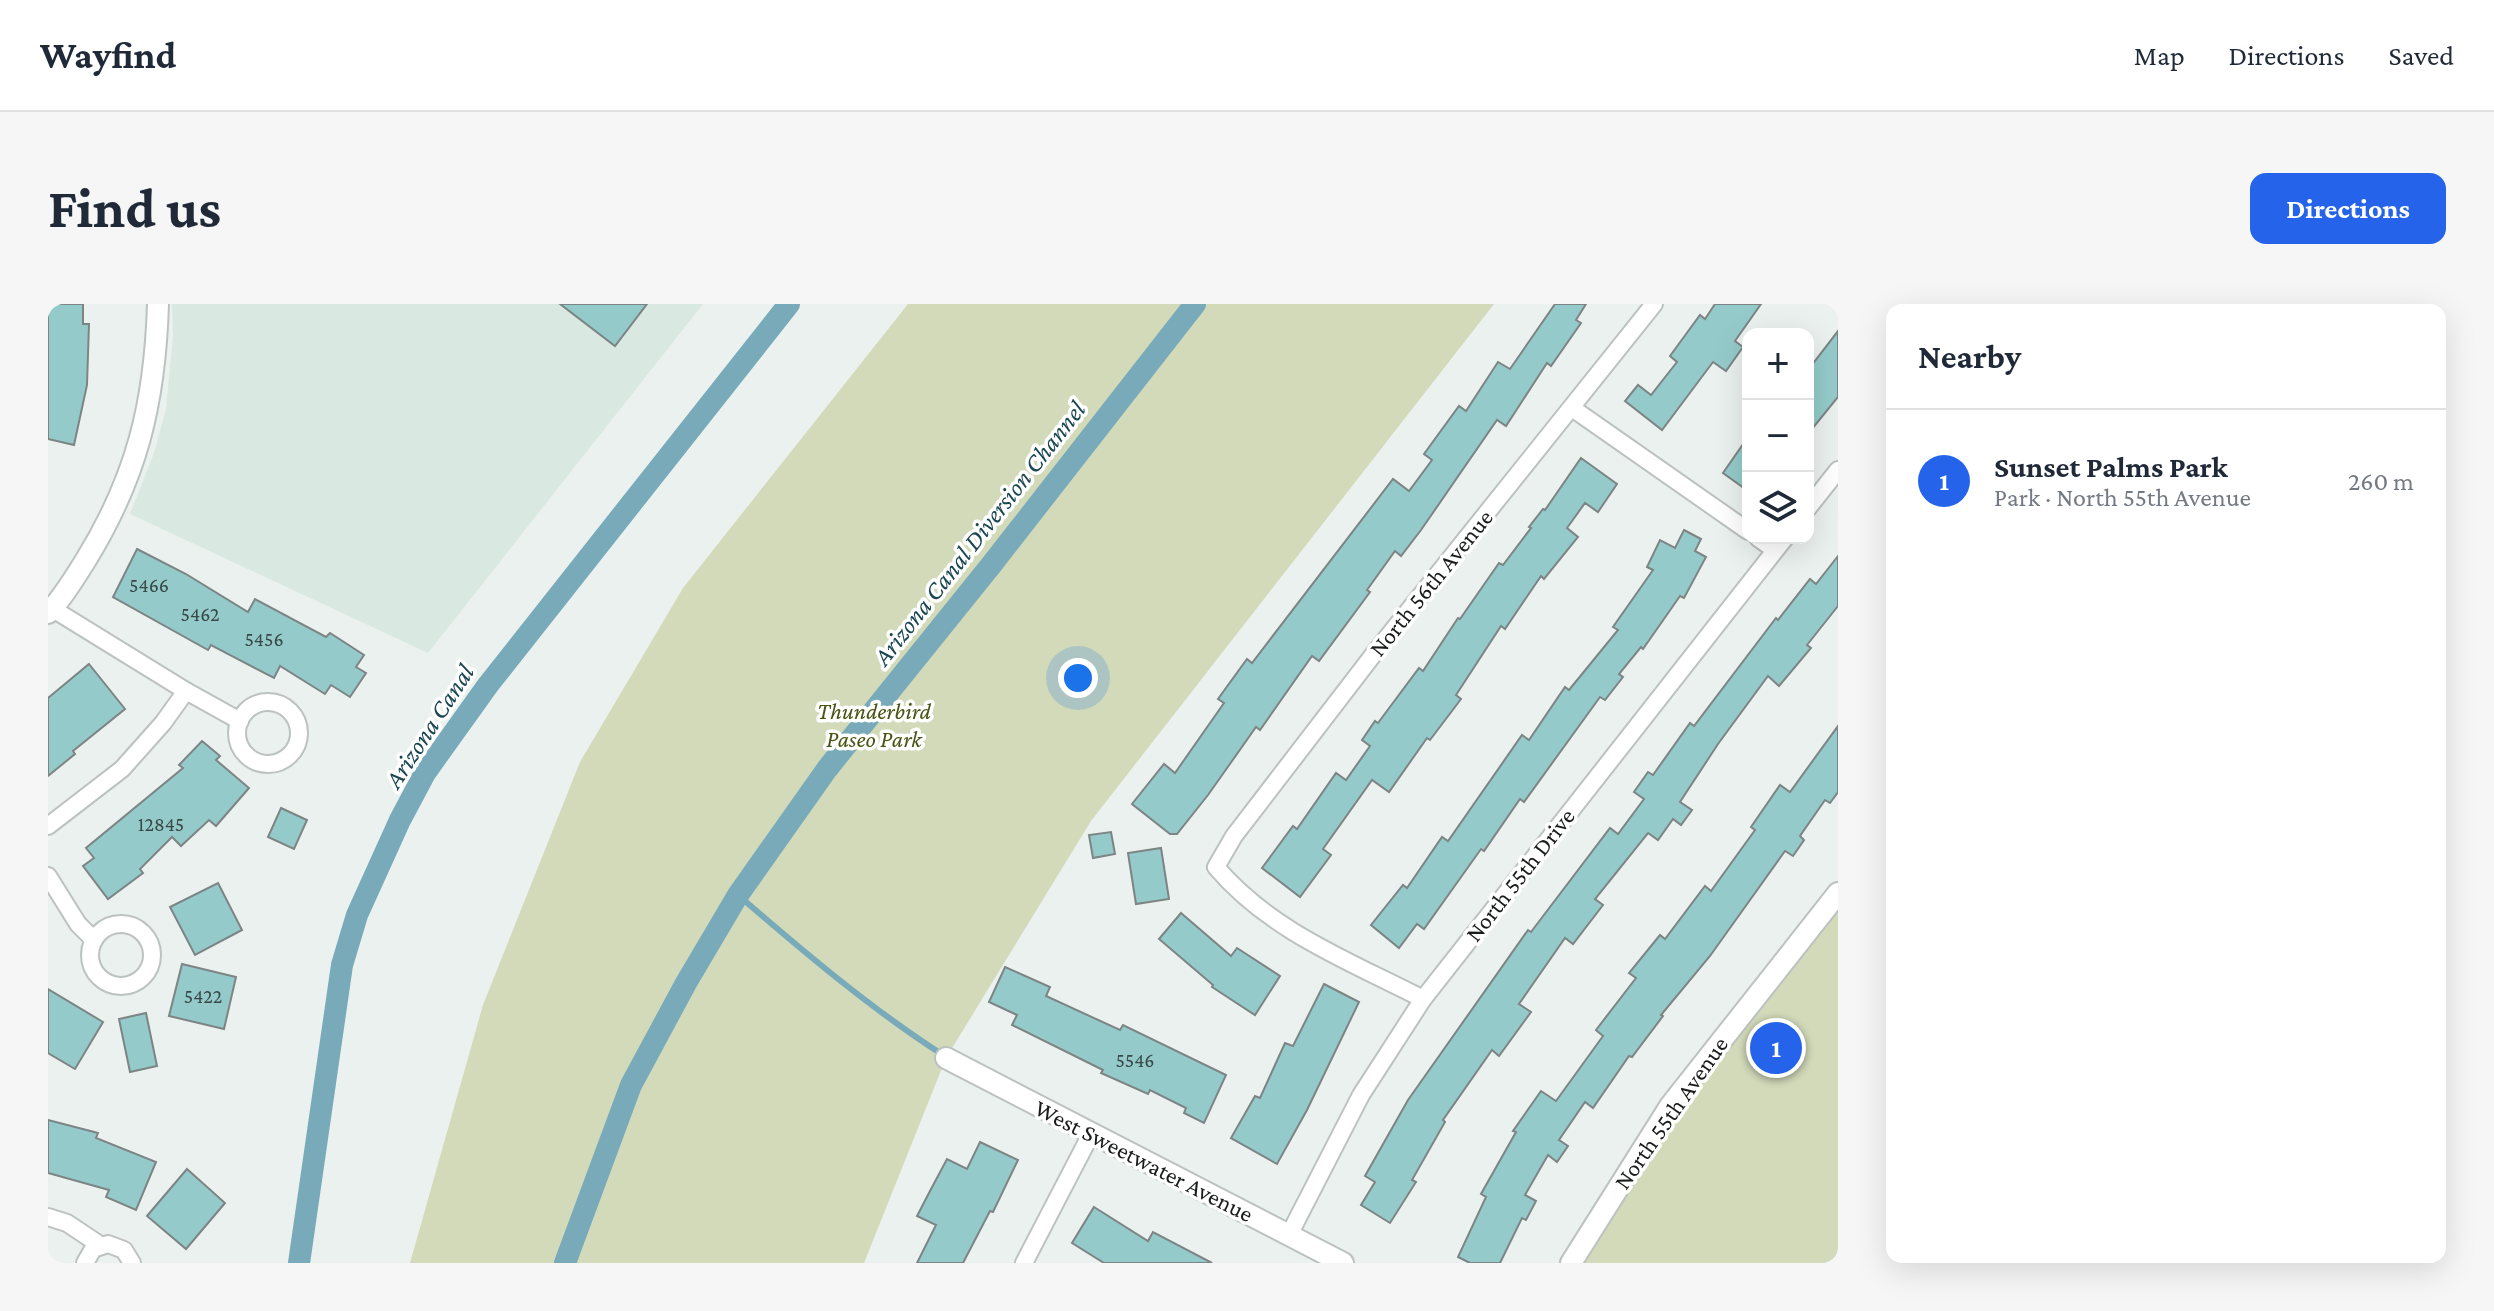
<!DOCTYPE html>
<meta charset="utf-8">
<style>
body{margin:0;font-family:"Crimson Pro",serif;background:#f6f6f7;color:#1f2937}
.controls{position:absolute;right:24px;top:24px;display:grid;overflow:hidden;border-radius:16px;box-shadow:0 8px 32px #0002}
.controls button{width:72px;height:72px;display:grid;place-items:center;padding:0;border:0;border-bottom:2px solid #e0e1e3;background:#fff;color:#1f2937;font:40px sans-serif}
.you{position:absolute;left:1030px;top:374px;width:28px;height:28px;margin:-20px;border:6px solid #fff;border-radius:50%;background:#1a73e8;box-shadow:0 0 0 12px #1a73e833}
.badge{display:grid;place-items:center;width:52px;height:52px;border-radius:50%;background:#2563eb;color:#fff;font-size:26px;font-weight:700}
.pin{position:absolute;translate:-50% -50%;border:4px solid #fff;box-shadow:0 2px 8px #0006}
.list{margin:0;padding:0;list-style:none}
h2{display:flex;justify-content:space-between;align-items:center;height:104px;margin:0;padding:0 32px;font-size:34px}
h2 small{font-size:26px;font-weight:400;color:#747a83}
.list li{display:grid;grid-template-columns:52px 1fr auto;gap:24px;align-items:center;box-sizing:border-box;height:144px;padding:0 32px;border-top:2px solid #e0e1e3}
.list b{display:block;font-size:30px;white-space:nowrap}
.list p{margin:0;font-size:26px;white-space:nowrap;color:#747a83}
.list em{font-size:26px;font-style:normal;color:#747a83}
.icon{flex:none;width:44px;height:44px;fill:none;stroke:currentColor;stroke-width:2;stroke-linecap:round;stroke-linejoin:round}
.map{position:relative;flex:none;width:1790px;height:959px;overflow:hidden;border-radius:16px}
header{display:flex;align-items:center;gap:48px;box-sizing:border-box;height:112px;padding:0 40px;background:#fff;border-bottom:2px solid #e0e1e3}
header strong{font-size:38px}
nav{display:flex;gap:44px;margin-inline-start:auto;font-size:28px}
.intro{display:flex;align-items:center;justify-content:space-between;box-sizing:border-box;height:192px;padding:0 48px}
h1{margin:0;font-size:56px}
.button{padding:20px 36px;border-radius:16px;background:#2563eb;color:#fff;font-size:28px;font-weight:700}
main{display:flex;gap:48px;padding:0 48px}
aside{flex:1;background:#fff;border-radius:16px;box-shadow:0 8px 32px #0002}
.map>svg:first-child{display:block}
.built{fill:#d9e8e1}
.green{fill:#d2daba}
.lines{fill:none;stroke-linecap:round;stroke-linejoin:round}
.stream{stroke:#78aab9;stroke-width:6}
.canal{stroke:#78aab9;stroke-width:22}
.building{fill:#94cbca;stroke:#7d8484;stroke-width:2}
.minor-casing{stroke:#bcc2c0;stroke-width:20}
.tertiary-casing{stroke:#bcc2c0;stroke-width:24}
.minor{stroke:#fff;stroke-width:16}
.tertiary{stroke:#fff;stroke-width:20}
.labels{text-anchor:middle;stroke-width:7;stroke-linejoin:round;paint-order:stroke}
.number-label{font-size:20px;fill:#384847}
.street-label{font-size:24px;fill:#1a1c1b;stroke:#fff}
.park-label{font-size:24px;font-style:italic;fill:#495313;stroke:#fff}
.water-label{font-size:26px;font-style:italic;fill:#1a4652;stroke:#fff}
</style>
<header>
<strong>Wayfind</strong>
<nav><a>Map</a><a>Directions</a><a>Saved</a></nav>
</header>
<div class="intro"><h1>Find us</h1><a class="button">Directions</a></div>
<main>
<div class="map">
<svg width="1790" height="959" viewBox="0 0 1790 959">
<rect width="100%" height="100%" fill="#ebf1ef"/>
<polygon class="built" points="124,0 655,0 380,349 82,210 106,149 118,105 125,32"/>
<g class="green">
<polygon points="860,0 1446,0 1043,517 898,754 816,959 362,959 435,701 532,458 635,284"/>
<polygon points="1790,589 1790,959 1523,959 1578,870"/>
</g>
<g class="lines">
<path class="stream" d="M690,591C756,648 822,704 895,751"/>
<g class="canal">
<polyline points="251,959 294,661 309,611 352,516 377,469 440,381 741,0"/>
<polyline points="517,959 583,781 638,679 690,591 779,465 944,260 1147,0"/>
</g>
</g>
<g class="building">
<polygon points="0,0 35,0 35,20 41,20 39,81 26,141 0,135"/>
<polygon points="512,0 599,0 567,42"/>
<polygon points="1507,0 1538,0 1528,16 1533,19 1503,62 1499,59 1458,122 1449,116 1373,226 1353,252 1347,247 1319,286 1322,288 1271,357 1264,352 1212,426 1208,423 1160,491 1129,530 1122,530 1084,500 1116,460 1127,469 1176,399 1170,395 1199,355 1204,359 1345,175 1361,187 1384,156 1376,150 1411,102 1418,107 1450,58 1462,65"/>
<polygon points="1667,0 1713,0 1687,37 1695,43 1678,67 1665,58 1614,126 1577,97 1590,81 1603,91 1629,58 1622,52 1652,11 1657,15"/>
<polygon points="1790,27 1790,93 1760,130 1760,66"/>
<polygon points="1700,133 1700,187 1675,169"/>
<polygon points="1533,154 1569,180 1550,208 1537,199 1519,224 1530,233 1496,275 1493,272 1457,325 1453,322 1408,391 1413,395 1382,436 1379,434 1341,488 1324,476 1275,545 1283,551 1252,593 1214,564 1245,522 1249,525 1288,469 1298,476 1322,442 1314,436 1327,417 1330,419 1371,364 1375,367 1410,314 1412,315 1451,259 1455,261 1483,224 1481,223 1495,205 1497,206"/>
<polygon points="1636,226 1653,235 1647,247 1658,253 1636,294 1632,292 1595,345 1593,343 1571,370 1575,373 1557,396 1552,393 1476,498 1472,495 1436,547 1433,545 1376,625 1369,620 1351,644 1323,621 1355,581 1359,584 1394,533 1400,537 1474,431 1481,436 1517,383 1521,386 1570,326 1565,323 1605,266 1599,263 1612,236 1627,244"/>
<polygon points="89,245 138,270 200,308 207,295 278,333 282,329 316,351 308,363 318,369 302,393 283,381 277,390 232,362 226,374 163,341 160,346 65,293"/>
<polygon points="1790,252 1790,302 1759,341 1763,344 1731,382 1720,372 1670,440 1632,498 1644,506 1633,521 1625,515 1610,536 1600,529 1547,595 1555,601 1525,640 1517,634 1471,700 1483,708 1451,752 1444,746 1395,816 1397,818 1364,876 1368,878 1342,919 1313,901 1327,878 1317,872 1360,796 1480,626 1483,628 1562,524 1570,530 1596,495 1586,488 1600,468 1605,471 1642,419 1646,422 1728,314 1730,316 1762,275 1768,280"/>
<polygon points="41,360 77,405 25,447 27,450 0,472 0,394"/>
<polygon points="1790,422 1790,488 1782,499 1777,496 1752,532 1756,536 1745,552 1737,547 1662,652 1613,711 1615,712 1584,753 1581,752 1545,804 1537,798 1511,836 1520,842 1509,858 1500,851 1477,891 1488,897 1478,916 1474,914 1452,959 1422,959 1410,953 1438,893 1433,890 1468,828 1465,827 1493,787 1508,797 1555,732 1548,726 1588,674 1581,669 1612,631 1617,635 1657,582 1663,587 1707,526 1703,523 1732,481 1742,488"/>
<polygon points="154,437 172,452 168,456 201,484 168,522 161,516 133,542 124,533 92,565 95,569 60,595 35,562 46,554 38,544 135,464 131,461"/>
<polygon points="233,504 259,516 246,545 220,533"/>
<polygon points="1063,528 1067,550 1045,554 1041,531"/>
<polygon points="1113,544 1121,595 1088,600 1080,549"/>
<polygon points="170,579 194,626 147,651 122,603"/>
<polygon points="1133,609 1183,652 1189,644 1232,672 1207,711 1164,683 1165,681 1111,635"/>
<polygon points="134,660 188,673 176,725 121,712"/>
<polygon points="957,663 1002,683 998,692 1072,726 1075,721 1178,771 1156,819 1136,809 1138,804 1102,786 1100,790 1053,769 1055,766 964,721 969,711 941,698"/>
<polygon points="1276,680 1311,698 1259,806 1229,860 1183,834 1207,792 1212,794 1237,739 1245,742"/>
<polygon points="0,685 55,718 27,765 0,749"/>
<polygon points="98,709 109,762 82,768 71,715"/>
<polygon points="0,816 50,829 48,834 108,858 88,906 58,893 61,886 0,869"/>
<polygon points="932,838 970,856 945,908 942,907 915,959 869,959 888,921 869,912 882,887 899,855 919,865"/>
<polygon points="139,865 177,899 138,945 99,912"/>
<polygon points="1046,903 1100,937 1105,928 1164,959 1056,959 1024,939"/>
</g>
<g class="lines">
<g class="minor-casing">
<g id="minor">
<polyline points="1524,104 1700,227"/>
<polyline points="1760,204 1790,166"/>
<polyline points="1710,234 1727,246"/>
<polyline points="5,305 138,387 192,417"/>
<circle cx="220" cy="429" r="31"/>
<polyline points="0,522 74,465 115,419 138,387"/>
<polyline points="0,572 30,620 46,636"/>
<circle cx="73" cy="651" r="31"/>
<path d="M1375,695C1301,657 1222,627 1168,563L1186,532L1325,351L1606,0"/>
<polyline points="0,913 19,919 52,941"/>
<polyline points="1241,931 1313,791 1375,695 1737,234"/>
<polyline points="37,959 45,945 60,940 76,946 84,959"/>
<polyline points="976,959 1043,830"/>
</g>
</g>
<g class="tertiary-casing">
<g id="tertiary">
<path d="M0,309C14,295 25,276 36,259C89,174 107,99 110,0"/>
<polyline points="898,754 1295,959"/>
<polyline points="1523,959 1622,802 1790,589"/>
</g>
</g>
<use href="#minor" class="minor"/>
<use href="#tertiary" class="tertiary"/>
</g>
<g class="labels">
<g class="number-label">
<text x="101" y="288">5466</text>
<text x="152" y="317">5462</text>
<text x="216" y="342">5456</text>
<text x="113" y="527">12845</text>
<text x="155" y="699">5422</text>
<text x="1087" y="763">5546</text>
</g>
<g class="street-label">
<text transform="translate(1383 279) rotate(-51)" y="8">North 56th Avenue</text>
<text transform="translate(1472 571) rotate(-52)" y="8">North 55th Drive</text>
<text transform="translate(1623 809) rotate(-55)" y="8">North 55th Avenue</text>
<text transform="translate(1096 857) rotate(27)" y="8">West Sweetwater Avenue</text>
</g>
<g class="park-label">
<text x="826" y="415">Thunderbird<tspan x="826" dy="28">Paseo Park</tspan></text>
</g>
<g class="water-label">
<text transform="translate(931 229) rotate(-52)" y="9">Arizona Canal Diversion Channel</text>
<text transform="translate(381 422) rotate(-57)" y="9">Arizona Canal</text>
</g>
</g>
</svg>
<div class="controls">
<button>+</button>
<button>−</button>
<button><svg class="icon" aria-label="layers" viewBox="0 0 24 24"><path d="M12 4l9 5-9 5-9-5zM3 14l9 5 9-5"/></svg></button>
</div>
<div class="you"></div>
<div class="pin badge" style="left:1728px;top:744px">1</div>
</div>
<aside>
<h2>Nearby<small></small></h2>
<ul class="list">
<li><span class="badge">1</span><div><b>Sunset Palms Park</b><p>Park · North 55th Avenue</p></div><em>260 m</em></li>
</ul>
</aside>
</main>
